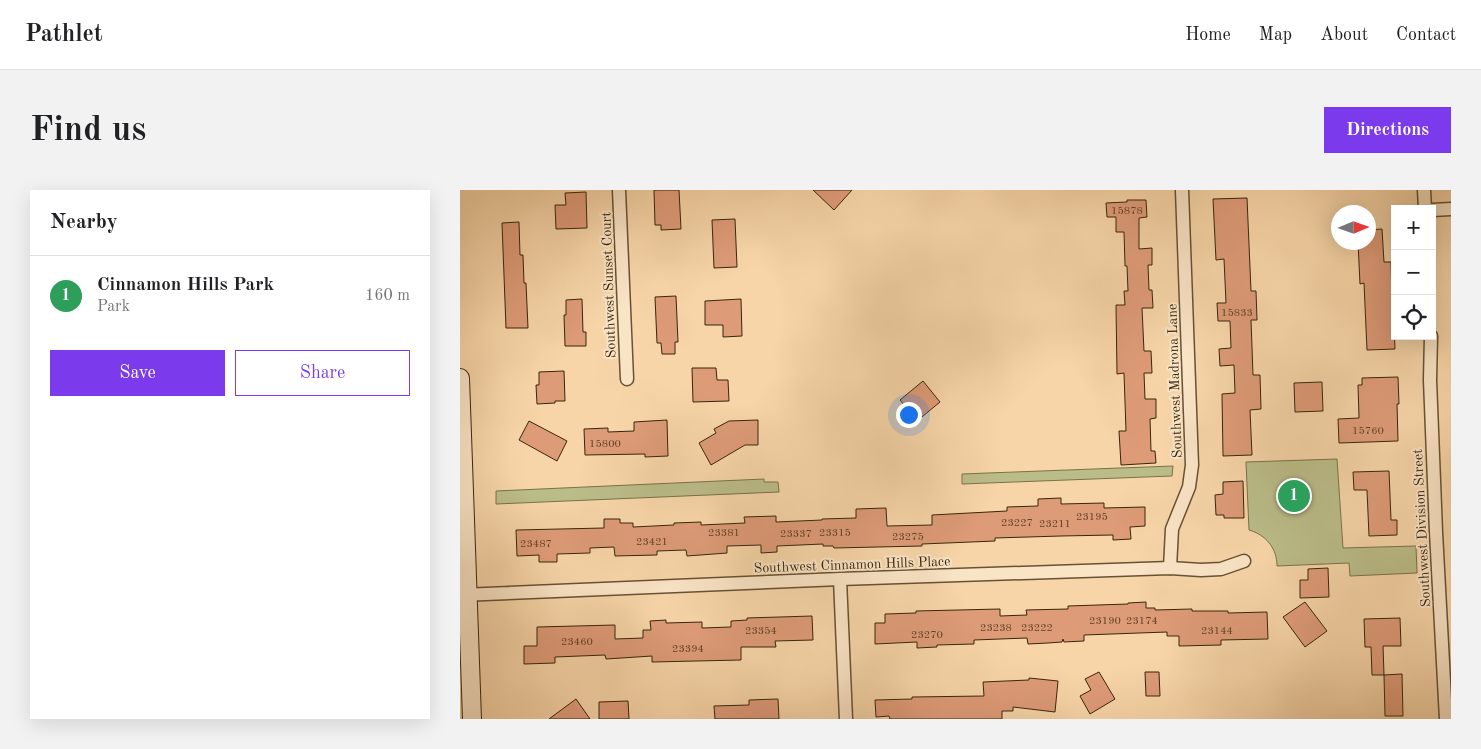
<!DOCTYPE html>
<meta charset="utf-8">
<style>
body{margin:0;font-family:"Old Standard TT",serif;background:#f2f2f2;color:#202124}
.controls{position:absolute;right:15px;top:15px;display:grid;overflow:hidden;border-radius:0px;box-shadow:0 5px 20px #0002}
.controls button{width:45px;height:45px;display:grid;place-items:center;padding:0;border:0;border-bottom:1px solid #e0e0e0;background:#fff;color:#202124;font:25px sans-serif}
.compass{position:absolute;left:871px;top:15px;width:45px;height:45px;border-radius:50%;background:#fff;box-shadow:0 5px 20px #0002;rotate:88deg}
.you{position:absolute;left:448px;top:224px;width:18px;height:18px;margin:-12px;border:4px solid #fff;border-radius:50%;background:#1a73e8;box-shadow:0 0 0 8px #1a73e833}
.badge{display:grid;place-items:center;width:32px;height:32px;border-radius:50%;background:#7c3aed;color:#fff;font-size:16px;font-weight:700}
.pin{position:absolute;translate:-50% -50%;border:2px solid #fff;box-shadow:0 1px 5px #0006}
.list{margin:0;padding:0;list-style:none}
h2{display:flex;justify-content:space-between;align-items:center;height:65px;margin:0;padding:0 20px;font-size:21px}
h2 small{font-size:16px;font-weight:400;color:#757577}
.list li{display:grid;grid-template-columns:32px 1fr auto;gap:15px;align-items:center;box-sizing:border-box;height:80px;padding:0 20px;border-top:1px solid #e0e0e0}
.list b{display:block;font-size:19px;white-space:nowrap}
.list p{margin:0;font-size:16px;white-space:nowrap;color:#757577}
.list em{font-size:16px;font-style:normal;color:#757577}
.actions{display:flex;gap:10px;padding:15px 20px}
.actions a{flex:1;padding:11px 0;border:1px solid #7c3aed;border-radius:0px;text-align:center;font-size:18px;color:#7c3aed}
.actions .main{background:#7c3aed;color:#fff}
.icon{flex:none;width:28px;height:28px;fill:none;stroke:currentColor;stroke-width:2;stroke-linecap:round;stroke-linejoin:round}
.map{position:relative;flex:none;width:991px;height:529px;overflow:hidden;border-radius:0px}
header{display:flex;align-items:center;gap:30px;box-sizing:border-box;height:70px;padding:0 25px;background:#fff;border-bottom:1px solid #e0e0e0}
header strong{font-size:24px}
nav{display:flex;gap:28px;margin-inline-start:auto;font-size:18px}
.intro{display:flex;align-items:center;justify-content:space-between;box-sizing:border-box;height:120px;padding:0 30px}
h1{margin:0;font-size:35px}
.button{padding:12px 22px;border-radius:0px;background:#7c3aed;color:#fff;font-size:18px;font-weight:700}
main{display:flex;gap:30px;padding:0 30px}
aside{flex:1;background:#fff;border-radius:0px;box-shadow:0 5px 20px #0002}
.map>svg:first-child{display:block}
.green{fill:#bbbd89;stroke:#79724a}
.building{fill:#de9b78;stroke:#37260c}
.lines{fill:none;stroke-linecap:round;stroke-linejoin:round}
.street-casing{stroke:#675233;stroke-width:15}
.secondary-casing{stroke:#37260c;stroke-width:20}
.street{stroke:#fae4c6;stroke-width:12}
.secondary{stroke:#fae4c6;stroke-width:18}
.labels{text-anchor:middle;stroke-width:4;stroke-linejoin:round;paint-order:stroke}
.number-label{font-size:11px;fill:#614327}
.street-label{font-size:14px;fill:#37260c;stroke:#fae4c6}
</style>
<header>
<strong>Pathlet</strong>
<nav><a>Home</a><a>Map</a><a>About</a><a>Contact</a></nav>
</header>
<div class="intro"><h1>Find us</h1><a class="button">Directions</a></div>
<main>
<aside>
<h2>Nearby<small></small></h2>
<ul class="list">
<li><span class="badge" style="background:#2e9e5b">1</span><div><b>Cinnamon Hills Park</b><p>Park</p></div><em>160 m</em></li>
</ul>
<div class="actions"><a class="main">Save</a><a>Share</a></div>
</aside>
<div class="map">
<svg width="991" height="529" viewBox="0 0 991 529">
<rect width="100%" height="100%" fill="#f7d5a8"/>
<filter id="stains"><feTurbulence type="fractalNoise" baseFrequency=".004" numOctaves="4"/><feColorMatrix values="0 0 0 0 .2 0 0 0 0 .09 0 0 0 0 .02 0 0 0 .5 -.17"/></filter>
<radialGradient id="worn" r=".72"><stop offset=".6" stop-color="#630" stop-opacity="0"/><stop offset="1" stop-color="#630" stop-opacity=".3"/></radialGradient>
<g class="green">
<path d="M877,269L883,358L956,356L957,383L890,386L889,373L817,376C817,358 806,345 789,340L786,272Z"/>
<polygon points="713,276 712,286 502,294 502,284"/>
<polygon points="304,289 304,292 318,292 319,302 36,314 36,301"/>
</g>
<g class="building">
<polygon points="194,0 219,0 221,39 201,40 201,35 195,35"/>
<polygon points="353,0 392,0 374,20"/>
<polygon points="126,2 127,38 96,39 95,15 106,15 105,3"/>
<polygon points="787,8 791,101 796,101 797,130 791,130 793,185 800,185 801,219 790,220 792,265 763,266 762,204 775,203 774,175 760,176 759,159 771,158 770,131 758,131 757,113 766,113 764,69 756,70 753,9"/>
<polygon points="667,10 686,10 687,27 679,28 679,59 692,58 692,75 688,75 689,100 692,100 693,118 682,118 684,161 691,161 692,183 684,183 685,209 696,209 696,228 690,229 691,261 695,261 696,273 661,275 659,241 666,241 664,183 657,184 656,115 665,115 664,101 668,101 667,76 665,76 664,42 656,42 656,27 647,27 646,13 667,12"/>
<polygon points="275,29 277,77 254,78 252,30"/>
<polygon points="59,32 60,65 63,65 64,93 66,93 68,138 46,138 42,33"/>
<polygon points="922,39 924,72 931,72 932,108 933,108 935,159 907,160 904,93 900,94 898,52 908,52 908,40"/>
<polygon points="216,106 218,152 215,152 215,164 202,164 201,153 197,153 195,107"/>
<polygon points="122,109 123,142 126,142 126,156 105,156 104,125 106,125 106,110"/>
<polygon points="281,109 282,146 263,147 263,135 245,135 245,111"/>
<polygon points="232,178 256,178 257,190 268,190 269,211 233,212"/>
<polygon points="104,181 105,211 95,211 95,213 77,214 76,195 79,195 79,182"/>
<polygon points="938,187 939,214 937,214 938,251 879,253 878,229 899,228 898,195 902,195 902,188"/>
<polygon points="463,191 480,212 457,231 440,210"/>
<polygon points="862,192 863,221 835,222 834,193"/>
<polygon points="207,230 208,266 185,267 185,264 125,265 124,239 148,238 148,242 174,241 174,232"/>
<polygon points="298,230 298,255 285,255 251,275 239,253 256,243 254,239 269,231"/>
<polygon points="69,231 107,251 97,271 59,250"/>
<polygon points="929,281 931,330 937,330 937,345 909,346 907,300 894,300 893,282"/>
<polygon points="783,291 784,328 764,328 764,325 756,325 755,305 763,304 763,292"/>
<polygon points="601,308 601,314 644,313 644,318 685,317 685,336 670,337 671,349 653,350 653,345 601,346 535,348 535,351 462,354 462,356 374,358 373,356 363,356 363,354 317,356 317,362 301,363 301,355 267,356 267,363 227,366 226,360 197,361 197,365 155,366 154,357 130,358 130,363 97,364 97,372 79,372 79,365 57,366 56,340 144,338 144,329 160,329 160,333 173,333 173,337 214,335 214,333 241,332 241,335 285,333 284,327 316,326 316,332 362,330 362,329 396,328 396,319 426,318 427,336 472,335 472,325 547,321 547,317 578,316 578,309"/>
<polygon points="868,378 869,407 840,408 840,390 848,390 848,379"/>
<polygon points="686,412 686,418 695,418 695,420 732,419 732,421 768,421 768,423 807,422 808,449 761,450 761,455 719,456 719,446 707,446 707,442 624,445 624,451 604,452 603,449 602,452 588,453 568,454 567,448 514,450 514,454 477,455 477,457 457,458 457,452 415,454 415,433 425,433 425,424 456,423 456,421 540,419 540,426 567,425 566,420 608,419 608,416 668,414 668,413"/>
<polygon points="845,412 867,441 845,457 823,427"/>
<polygon points="352,426 353,450 315,451 316,457 281,457 281,470 192,472 192,466 146,469 145,465 95,467 95,473 64,474 64,456 77,456 77,437 155,435 155,449 183,448 183,440 191,440 190,431 206,430 206,433 242,432 242,438 271,437 271,431 287,430 287,428"/>
<polygon points="940,428 941,456 923,456 924,485 942,484 943,526 925,526 924,485 912,485 911,457 905,457 904,429"/>
<polygon points="639,482 655,509 630,524 620,506 631,500 625,489"/>
<polygon points="685,482 699,482 700,506 686,506"/>
<polygon points="569,488 598,491 595,522 553,517 553,521 542,521 542,529 430,529 429,526 416,527 415,510 452,509 452,507 524,506 523,492 569,490"/>
<polygon points="116,509 130,529 89,529"/>
<polygon points="318,509 319,529 255,529 254,516 289,515 289,510"/>
<polygon points="168,511 169,529 139,529 139,512"/>
</g>
<g class="lines">
<g class="street-casing">
<g id="street">
<polyline points="159,0 167,189"/>
<polyline points="964,0 965,19"/>
<polyline points="972,20 991,19"/>
<polyline points="971,146 970,190 976,342 986,529"/>
<polyline points="710,378 712,339 729,297 732,275 722,0"/>
<polyline points="380,389 386,529"/>
<polyline points="1,405 380,389 710,378 741,380 761,379 784,371"/>
</g>
</g>
<g class="secondary-casing">
<polyline id="secondary" points="0,188 12,529"/>
</g>
<use href="#street" class="street"/>
<use href="#secondary" class="secondary"/>
</g>
<g class="labels">
<g class="number-label">
<text x="667" y="24">15878</text>
<text x="777" y="126">15833</text>
<text x="908" y="244">15760</text>
<text x="145" y="257">15800</text>
<text x="632" y="330">23195</text>
<text x="557" y="336">23227</text>
<text x="595" y="337">23211</text>
<text x="264" y="346">23381</text>
<text x="375" y="346">23315</text>
<text x="336" y="347">23337</text>
<text x="448" y="350">23275</text>
<text x="192" y="355">23421</text>
<text x="76" y="357">23487</text>
<text x="645" y="434">23190</text>
<text x="682" y="434">23174</text>
<text x="536" y="441">23238</text>
<text x="577" y="441">23222</text>
<text x="301" y="444">23354</text>
<text x="757" y="444">23144</text>
<text x="467" y="448">23270</text>
<text x="117" y="455">23460</text>
<text x="228" y="462">23394</text>
</g>
<g class="street-label">
<text transform="translate(148 95) rotate(-92)" y="5">Southwest Sunset Court</text>
<text transform="translate(714 191) rotate(-92)" y="5">Southwest Madrona Lane</text>
<text transform="translate(961 338) rotate(-93)" y="5">Southwest Division Street</text>
<text transform="translate(392 374) rotate(-2)" y="5">Southwest Cinnamon Hills Place</text>
</g>
</g>
<rect width="100%" height="100%" filter="url(#stains)"/>
<rect width="100%" height="100%" fill="url(#worn)"/>
</svg>
<div class="controls">
<button>+</button>
<button>−</button>
<button><svg class="icon" aria-label="locate" viewBox="0 0 24 24"><circle cx="12" cy="12" r="6"/><path d="M12 2v4M12 18v4M2 12h4M18 12h4"/></svg></button>
</div>
<svg class="compass" viewBox="-18 -18 36 36"><path d="M0-13l5 13h-10z" fill="#e53935"/><path d="M0 13l5-13h-10z" fill="#757577"/></svg>
<div class="you"></div>
<div class="pin badge" style="left:834px;top:306px;background:#2e9e5b">1</div>
</div>
</main>
